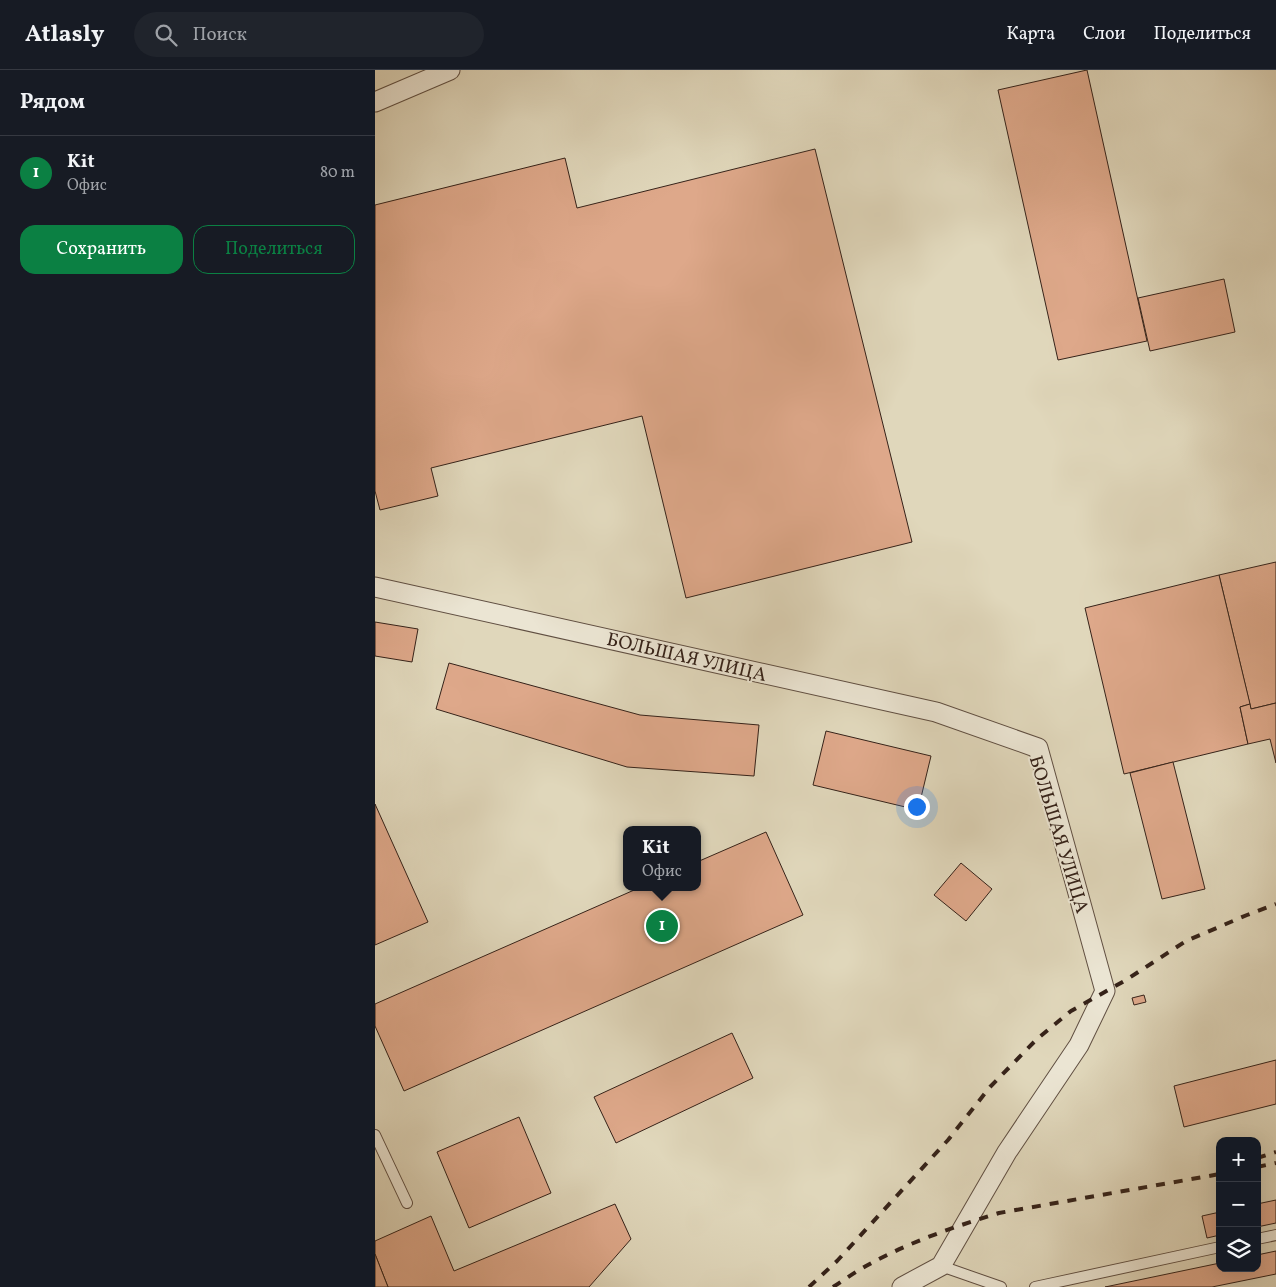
<!DOCTYPE html>
<html lang="ru">
<meta charset="utf-8">
<style>
body{margin:0;font-family:Vollkorn,serif;background:#20242c;color:#f1f3f6}
.controls{position:absolute;right:15px;bottom:15px;display:grid;overflow:hidden;border-radius:10px;box-shadow:0 5px 20px #0002}
.controls button{width:45px;height:45px;display:grid;place-items:center;padding:0;border:0;border-bottom:1px solid #363941;background:#171b24;color:#f1f3f6;font:25px sans-serif}
.you{position:absolute;left:541px;top:736px;width:18px;height:18px;margin:-12px;border:4px solid #fff;border-radius:50%;background:#1a73e8;box-shadow:0 0 0 8px #1a73e833}
.badge{display:grid;place-items:center;width:32px;height:32px;border-radius:50%;background:#0b8043;color:#fff;font-size:16px;font-weight:700}
.pin{position:absolute;translate:-50% -50%;border:2px solid #fff;box-shadow:0 1px 5px #0006}
.popup{position:absolute;left:248px;top:756px;width:78px;height:65px;box-sizing:border-box;display:grid;place-content:center;border-radius:10px;background:#171b24;filter:drop-shadow(0 1px 4px #0005);font-size:16px;white-space:nowrap;color:#9ea1a6}
.popup b{font-size:19px;color:#f1f3f6}
.popup::after{content:'';position:absolute;left:50%;top:100%;margin-left:-10px;border:10px solid transparent;border-top-color:#171b24}
.list{margin:0;padding:0;list-style:none}
h2{display:flex;justify-content:space-between;align-items:center;height:65px;margin:0;padding:0 20px;font-size:21px}
h2 small{font-size:16px;font-weight:400;color:#9ea1a6}
.list li{display:grid;grid-template-columns:32px 1fr auto;gap:15px;align-items:center;box-sizing:border-box;height:75px;padding:0 20px;border-top:1px solid #363941}
.list b{display:block;font-size:19px;white-space:nowrap}
.list p{margin:0;font-size:16px;white-space:nowrap;color:#9ea1a6}
.list em{font-size:16px;font-style:normal;color:#9ea1a6}
.actions{display:flex;gap:10px;padding:15px 20px}
.actions a{flex:1;padding:11px 0;border:1px solid #0b8043;border-radius:15px;text-align:center;font-size:18px;color:#0b8043}
.actions .main{background:#0b8043;color:#fff}
.icon{flex:none;width:28px;height:28px;fill:none;stroke:currentColor;stroke-width:2;stroke-linecap:round;stroke-linejoin:round}
.map{position:relative;flex:none;width:901px;height:1217px;overflow:hidden}
header{display:flex;align-items:center;gap:30px;box-sizing:border-box;height:70px;padding:0 25px;background:#171b24;border-bottom:1px solid #363941}
header strong{font-size:24px}
nav{display:flex;gap:28px;margin-inline-start:auto;font-size:18px}
.search{width:350px;height:45px;background:#20242c;display:flex;align-items:center;gap:12px;box-sizing:border-box;padding:0 18px;border-radius:28px;color:#9ea1a6;font-size:19px}
main{display:flex}
aside{flex:1;background:#171b24}
.map>svg:first-child{display:block}
.building{fill:#dea88a;stroke:#352219}
.lines{fill:none;stroke-linecap:round;stroke-linejoin:round}
.service-casing{stroke:#604f42;stroke-width:12}
.minor-casing{stroke:#604f42;stroke-width:21}
.service{stroke:#ebe5d3;stroke-width:10}
.minor{stroke:#ebe5d3;stroke-width:19}
.rail{stroke:#352219;stroke-width:4;stroke-dasharray:9 9;stroke-linecap:butt}
.labels{text-anchor:middle;stroke-width:4;stroke-linejoin:round;paint-order:stroke}
.street-label{font-size:19px;fill:#352219;stroke:#ebe5d3}
</style>
<header>
<strong>Atlasly</strong>
<div class="search"><svg class="icon" aria-label="search" viewBox="0 0 24 24"><circle cx="10" cy="10" r="6"/><path d="M15 15l6 6"/></svg>Поиск</div>
<nav><a>Карта</a><a>Слои</a><a>Поделиться</a></nav>
</header>
<main>
<aside>
<h2>Рядом<small></small></h2>
<ul class="list">
<li><span class="badge">1</span><div><b>Kit</b><p>Офис</p></div><em>80 m</em></li>
</ul>
<div class="actions"><a class="main">Сохранить</a><a>Поделиться</a></div>
</aside>
<div class="map">
<svg width="901" height="1217" viewBox="0 0 901 1217">
<rect width="100%" height="100%" fill="#e0d7bb"/>
<filter id="stains"><feTurbulence type="fractalNoise" baseFrequency=".004" numOctaves="4"/><feColorMatrix values="0 0 0 0 .2 0 0 0 0 .09 0 0 0 0 .02 0 0 0 .5 -.17"/></filter>
<radialGradient id="worn" r=".72"><stop offset=".6" stop-color="#630" stop-opacity="0"/><stop offset="1" stop-color="#630" stop-opacity=".3"/></radialGradient>
<g class="building">
<polygon points="712,0 772,271 683,290 623,20"/>
<polygon points="440,79 537,472 311,528 267,346 56,398 63,426 5,440 0,421 0,135 190,88 202,138"/>
<polygon points="849,209 860,262 775,281 763,228"/>
<polygon points="901,492 901,633 876,639 844,505"/>
<polygon points="844,505 875,634 865,637 873,674 749,704 710,538"/>
<polygon points="0,552 43,559 37,592 0,586"/>
<polygon points="74,593 265,645 384,655 379,706 252,697 61,639"/>
<polygon points="901,633 901,693 895,669 873,674 865,637 875,634 876,639"/>
<polygon points="451,661 556,686 543,740 438,715"/>
<polygon points="798,692 830,819 787,829 755,703"/>
<polygon points="0,734 53,852 0,875"/>
<polygon points="391,762 428,845 29,1021 0,956 0,934 266,817 322,817 322,792"/>
<polygon points="586,793 617,819 591,851 559,825"/>
<polygon points="769,925 771,932 759,935 757,928"/>
<polygon points="357,963 378,1008 241,1073 219,1027"/>
<polygon points="901,990 901,1034 809,1057 799,1016"/>
<polygon points="144,1047 176,1123 94,1158 62,1082"/>
<polygon points="901,1130 901,1153 882,1157 882,1134"/>
<polygon points="240,1134 256,1169 214,1217 13,1217 0,1184 0,1171 56,1146 79,1201"/>
<polygon points="845,1142 845,1165 832,1168 827,1146"/>
<polygon points="901,1181 901,1204 837,1217 730,1217 845,1193 845,1198 882,1198 882,1185"/>
<polygon points="0,1184 13,1217 0,1217"/>
</g>
<g class="lines">
<g class="service-casing">
<g id="service">
<polyline points="0,1065 32,1133"/>
<polyline points="882,1169 901,1165"/>
<polyline points="566,1196 626,1217"/>
<polyline points="660,1217 845,1177"/>
</g>
</g>
<g class="minor-casing">
<g id="minor">
<polyline points="0,32 75,0"/>
<polyline points="0,517 561,642 663,678 730,921 704,975 632,1082 566,1196 527,1217"/>
</g>
</g>
<use href="#service" class="service"/>
<use href="#minor" class="minor"/>
<g class="rail">
<polyline points="882,1088 901,1082"/>
<polyline points="882,1097 901,1093"/>
<polyline points="434,1217 462,1191 573,1070 615,1017 662,969 696,941 751,910 811,871 872,845 901,834"/>
<path d="M458,1217C469,1210 480,1202 491,1196C532,1173 578,1157 624,1143L845,1104"/>
</g>
</g>
<g class="labels">
<g class="street-label">
<text transform="translate(312 586) rotate(13)" y="7">БОЛЬШАЯ УЛИЦА</text>
<text transform="translate(685 764) rotate(73)" y="7">БОЛЬШАЯ УЛИЦА</text>
</g>
</g>
<rect width="100%" height="100%" filter="url(#stains)"/>
<rect width="100%" height="100%" fill="url(#worn)"/>
</svg>
<div class="controls">
<button>+</button>
<button>−</button>
<button><svg class="icon" aria-label="layers" viewBox="0 0 24 24"><path d="M12 4l9 5-9 5-9-5zM3 14l9 5 9-5"/></svg></button>
</div>
<div class="you"></div>
<div class="pin badge" style="left:287px;top:856px">1</div>
<div class="popup"><b>Kit</b>Офис</div>
</div>
</main>
